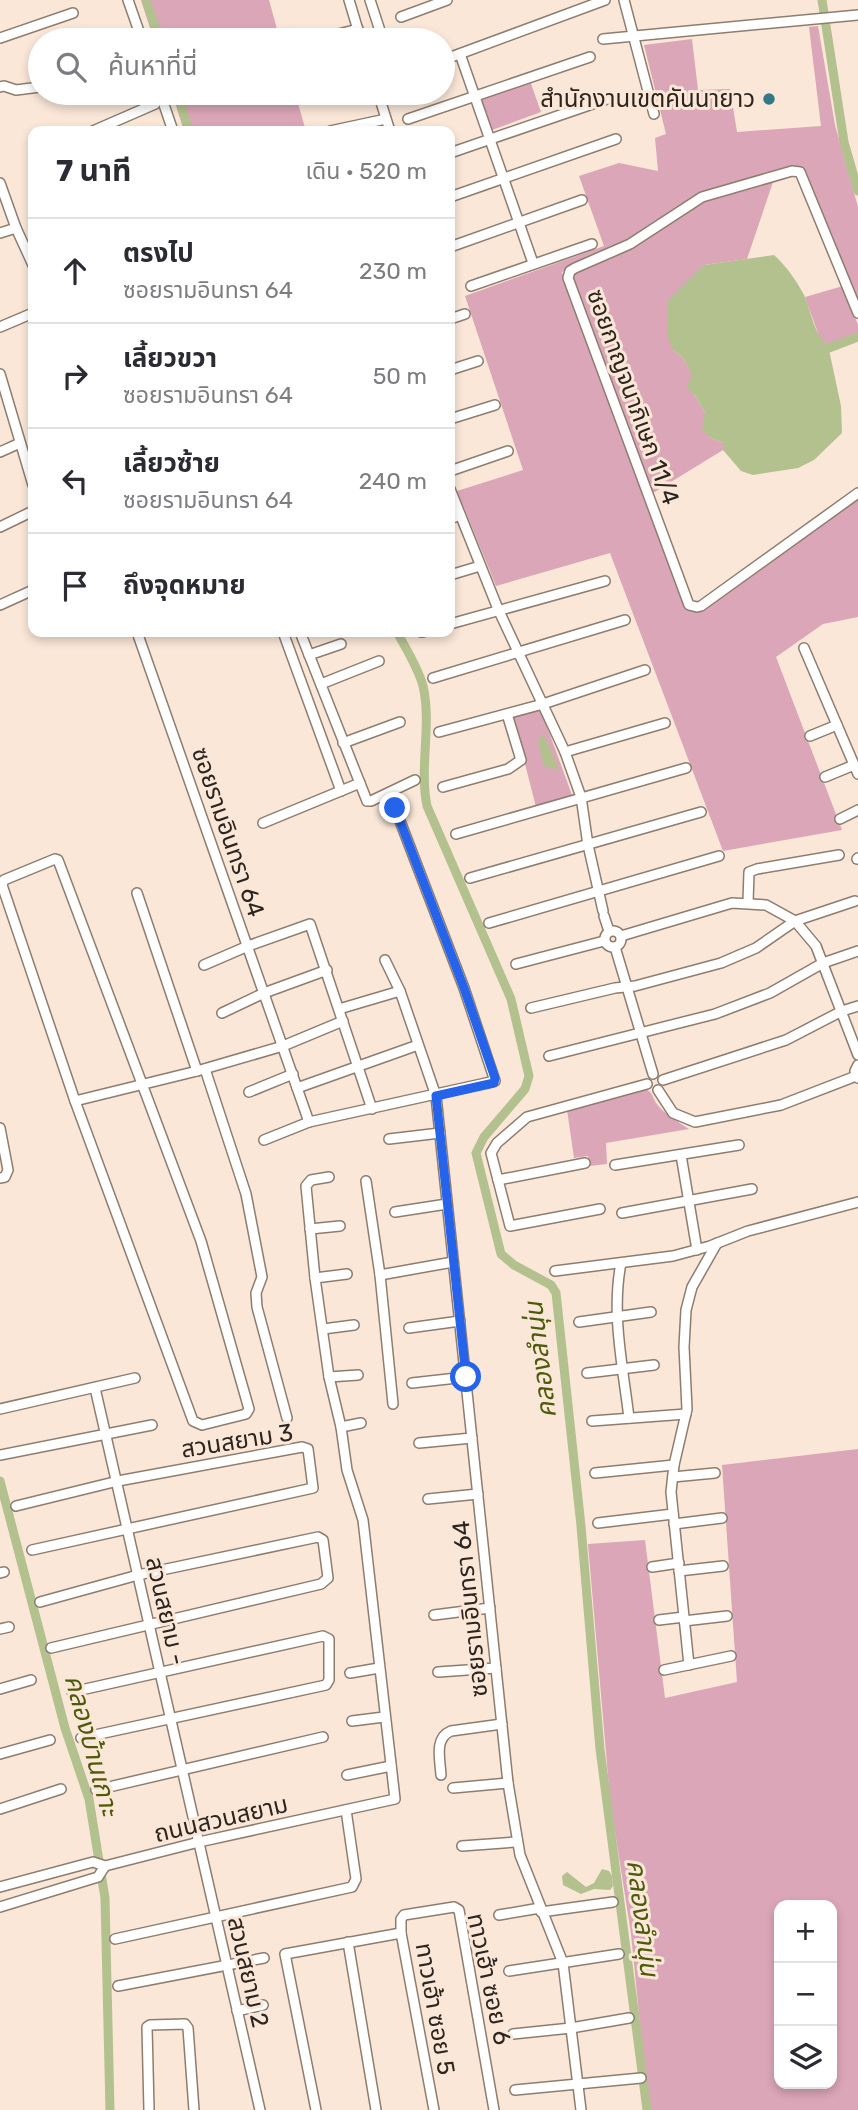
<!DOCTYPE html>
<html lang="th">
<meta charset="utf-8">
<style>
body{margin:0;font-family:Rubik,"Noto Sans Thai",sans-serif;background:#f2f2f3;color:#2b2b33}
.controls{position:absolute;right:21px;bottom:21px;display:grid;overflow:hidden;border-radius:14px;box-shadow:0 4px 10px #0003}
.controls button{width:63px;height:63px;display:grid;place-items:center;padding:0;border:0;border-bottom:2px solid #e1e1e2;background:#fff;color:#2b2b33;font:35px sans-serif}
.stop{position:absolute;width:21px;height:21px;margin:-16px;border:5px solid #2563eb;border-radius:50%;background:#fff}
.stop.end{background:#2563eb;border-color:#fff;box-shadow:0 2px 7px #0008}
.list{margin:0;padding:0;list-style:none}
h2{display:flex;justify-content:space-between;align-items:center;height:91px;margin:0;padding:0 28px;font-size:30px}
h2 small{font-size:23px;font-weight:400;color:#7c7c81}
.list li{display:grid;grid-template-columns:46px 1fr auto;gap:21px;align-items:center;box-sizing:border-box;height:105px;padding:0 28px;border-top:2px solid #e1e1e2}
.list b{display:block;font-size:26px;white-space:nowrap}
.list p{margin:0;font-size:23px;white-space:nowrap;color:#7c7c81}
.list em{font-size:23px;font-style:normal;color:#7c7c81}
.icon{flex:none;width:38px;height:38px;fill:none;stroke:currentColor;stroke-width:2;stroke-linecap:round;stroke-linejoin:round}
.map{position:relative;flex:none;width:858px;height:2110px;overflow:hidden}
.search{position:absolute;background:#fff;box-shadow:0 4px 10px #0003;left:28px;top:28px;width:427px;height:77px;display:flex;align-items:center;gap:18px;box-sizing:border-box;padding:0 24px;border-radius:38px;color:#7c7c81;font-size:26px}
.panel{position:absolute;background:#fff;box-shadow:0 4px 10px #0003;left:28px;top:126px;width:427px;height:511px;border-radius:14px}
.map>svg:first-child{display:block}
.green{fill:#dba6b8;fill-rule:evenodd}
.water{fill:#b2c18e}
.lines{fill:none;stroke-linecap:round;stroke-linejoin:round}
.canal{stroke:#b2c18e;stroke-width:9}
.minor-casing{stroke:#8e7d6f;stroke-width:12}
.minor{stroke:#fff;stroke-width:9}
.route{stroke:#2563eb;stroke-width:9}
.poi-dot{fill:#337887;stroke:#fae7d8;stroke-width:2.5}
.labels{text-anchor:middle;stroke-width:6;stroke-linejoin:round;paint-order:stroke}
.poi-label{font-size:24px;fill:#2c251f;stroke:#fae7d8;text-anchor:end}
.street-label{font-size:24px;fill:#2c251f;stroke:#fae7d8}
.water-label{font-size:26px;font-style:italic;fill:#4b5b09;stroke:#fae7d8}
</style>
<div class="map">
<svg width="858" height="2110" viewBox="0 0 858 2110">
<rect width="100%" height="100%" fill="#fae7d8"/>
<g class="green">
<polygon points="141,0 269,0 280,40 154,40"/>
<polygon points="818,26 835,125 858,207 858,301 805,173 801,169 697,195 629,241 562,272 686,607 702,611 858,498 858,617 823,624 776,657 842,830 723,851 610,553 496,586 457,491 523,470 465,296 604,246 579,176 619,163 658,171 655,138 666,134 644,45 692,39 698,90 730,89 737,132 821,126 809,27"/>
<polygon points="530,81 541,112 492,130 481,98"/>
<polygon points="172,93 295,93 306,131 184,131"/>
<polygon points="773,182 747,259 704,265 673,350 683,358 693,376 695,395 705,413 709,437 723,443 723,450 653,493 573,282 573,276 579,270 703,201"/>
<polygon points="843,286 858,325 858,335 828,345 820,339 805,297"/>
<polygon points="537,709 542,713 572,795 536,807 513,717"/>
<path d="M646,1089C653,1093 652,1096 656,1103C664,1114 678,1122 689,1129L606,1143L607,1164L590,1166L588,1156L574,1158L567,1110Z"/>
<path d="M858,1449V2110H651L645,2074L631,1934L610,1799L588,1544L645,1540L665,1698L737,1682L722,1465ZM779,1905H832V2084H779Z"/>
</g>
<g class="water">
<path d="M774,255C787,267 796,280 804,295C812,312 813,334 828,345L841,406L842,433L814,460L798,468L753,475L741,471L723,450V443L709,437L702,429L705,413L695,395L687,388L692,375L683,358L673,350L667,335L668,301L704,265Z"/>
<polygon points="541,735 546,739 559,770 544,766 538,742"/>
<polygon points="602,1869 609,1871 612,1876 613,1886 610,1890 594,1889 581,1894 563,1885 562,1876 567,1872 586,1887 594,1883"/>
</g>
<g class="lines">
<g class="canal">
<polyline points="146,0 159,40"/>
<polyline points="822,0 844,142 858,191"/>
<polyline points="177,93 189,131"/>
<polyline points="829,348 858,337"/>
<path d="M397,632C406,649 418,667 423,686C432,725 419,766 427,806L511,999L529,1076L525,1089L484,1137L476,1153L501,1254L514,1265L551,1285L556,1293L581,1526L600,1749L647,2110"/>
<polyline points="0,1481 65,1728 89,1799 105,1898 110,2110"/>
</g>
<g class="minor-casing">
<g id="minor">
<polyline points="128,0 142,40"/>
<polyline points="349,0 361,40"/>
<polyline points="370,0 383,40"/>
<polyline points="624,0 654,114"/>
<polyline points="401,17 447,0"/>
<polyline points="0,38 73,13"/>
<polyline points="603,39 858,15"/>
<polyline points="315,40 358,29"/>
<polyline points="460,54 533,263"/>
<polyline points="443,60 605,0"/>
<polyline points="0,87 4,86 16,90 40,87"/>
<polyline points="160,93 173,131"/>
<polyline points="378,93 390,131"/>
<polyline points="408,119 590,57"/>
<polyline points="93,131 155,104"/>
<polyline points="330,131 386,119"/>
<polyline points="450,153 607,99"/>
<polyline points="0,183 16,228 33,265"/>
<polyline points="450,197 616,139"/>
<polyline points="0,233 16,228"/>
<polyline points="450,247 582,200"/>
<polyline points="471,286 592,244"/>
<polyline points="858,313 800,172 792,171 702,197 630,244 575,268 570,271 568,278 689,605 697,607 701,606 858,493"/>
<polyline points="450,319 465,314"/>
<polyline points="0,327 33,313"/>
<polyline points="450,370 478,361"/>
<polyline points="0,374 33,485"/>
<polyline points="450,419 495,405"/>
<polyline points="0,452 20,443"/>
<polyline points="450,471 508,451"/>
<polyline points="450,489 498,609 565,752 581,797 588,845 603,911"/>
<polyline points="450,519 460,515"/>
<polyline points="0,527 33,511"/>
<polyline points="450,575 480,566"/>
<polyline points="0,605 33,590"/>
<polyline points="450,624 605,581"/>
<polyline points="137,632 309,1122"/>
<polyline points="283,632 341,791"/>
<polyline points="300,632 367,801 371,801 415,780"/>
<polyline points="421,632 423,632"/>
<polyline points="804,648 858,774"/>
<polyline points="309,655 341,644"/>
<polyline points="433,678 625,620"/>
<polyline points="321,684 379,661"/>
<polyline points="439,732 543,704 645,670"/>
<polyline points="810,736 837,725"/>
<polyline points="343,743 400,722"/>
<polyline points="565,752 665,723"/>
<polyline points="825,777 854,765"/>
<polyline points="443,787 508,769 521,760 507,714"/>
<polyline points="840,819 858,810"/>
<polyline points="263,823 360,783"/>
<polyline points="456,834 686,768"/>
<polygon points="55,859 58,860 201,1241 249,1409 246,1414 202,1425 193,1421 75,1101 2,885 4,880"/>
<polyline points="857,859 858,858"/>
<polyline points="470,878 701,812"/>
<polyline points="137,893 197,1071"/>
<polyline points="748,902 749,872 757,869 839,855"/>
<polyline points="604,916 609,931"/>
<polyline points="489,923 719,856"/>
<circle cx="613" cy="939" r="8"/>
<polyline points="621,936 732,903 766,905 795,921 816,946 858,1055"/>
<polyline points="615,947 653,1074"/>
<polyline points="385,960 400,991 436,1096 508,1783 520,1855 563,1963 581,2110"/>
<polyline points="516,964 604,941"/>
<polyline points="204,965 248,946 310,924 372,1109"/>
<polyline points="531,1008 615,988 635,986 721,963 756,948 795,921 855,901"/>
<polyline points="339,1009 400,991"/>
<polyline points="222,1013 264,993 327,970"/>
<polyline points="549,1056 715,1014 770,993 823,963 858,951"/>
<polyline points="858,1065 855,1071 858,1078"/>
<polyline points="205,1069 246,1194 262,1277 256,1293 257,1307 287,1418"/>
<polyline points="663,1080 786,1040 842,1011 858,1006"/>
<polyline points="297,1088 418,1045"/>
<polyline points="658,1090 673,1113 695,1122 781,1105 856,1076"/>
<polyline points="249,1092 293,1074"/>
<polyline points="75,1101 197,1071 283,1046 343,1021"/>
<polyline points="0,1128 8,1170 5,1177 0,1178"/>
<polyline points="389,1139 440,1133"/>
<polyline points="264,1140 309,1122 495,1081 464,988 395,808"/>
<polyline points="681,1155 697,1250"/>
<polyline points="615,1165 739,1145"/>
<polyline points="498,1180 585,1163"/>
<polyline points="366,1181 380,1275 393,1404"/>
<polyline points="600,1209 510,1226 491,1153 497,1143 527,1117 647,1084"/>
<polyline points="395,1212 447,1204"/>
<polyline points="622,1213 752,1189"/>
<polyline points="310,1229 340,1226"/>
<path d="M621,1263C611,1314 623,1367 629,1418"/>
<polyline points="555,1271 673,1256 710,1246 748,1231 858,1202"/>
<polyline points="380,1275 453,1262"/>
<polyline points="315,1278 347,1274"/>
<polyline points="579,1322 651,1312"/>
<polyline points="409,1328 460,1321"/>
<polyline points="323,1329 354,1325"/>
<polyline points="587,1373 654,1365"/>
<polyline points="329,1377 358,1375"/>
<polyline points="412,1383 466,1377"/>
<polyline points="95,1388 260,2110"/>
<polyline points="0,1409 135,1378"/>
<polyline points="592,1421 686,1414"/>
<polyline points="341,1427 361,1423"/>
<polyline points="419,1443 472,1438"/>
<polyline points="0,1455 152,1425"/>
<polyline points="595,1473 674,1465"/>
<polyline points="673,1477 715,1473"/>
<polyline points="428,1499 478,1494"/>
<polyline points="16,1506 118,1481 302,1447 308,1449 313,1488 32,1550"/>
<polyline points="598,1523 673,1514"/>
<polyline points="674,1524 722,1518"/>
<polyline points="652,1567 679,1563"/>
<polyline points="679,1571 723,1566"/>
<polyline points="0,1573 4,1572"/>
<polyline points="40,1602 138,1575 318,1537 323,1540 328,1578 321,1584 51,1648"/>
<polyline points="434,1615 490,1608"/>
<polyline points="659,1620 684,1617"/>
<polyline points="684,1621 727,1616"/>
<polyline points="0,1629 9,1627"/>
<polyline points="689,1665 671,1492 674,1465 687,1409 684,1347 686,1310 692,1287 717,1243"/>
<polyline points="664,1670 731,1656"/>
<polyline points="438,1672 496,1668"/>
<polyline points="350,1673 379,1668"/>
<polyline points="0,1689 31,1680"/>
<polyline points="72,1692 323,1636 329,1639 329,1680 326,1685 81,1738"/>
<polyline points="352,1721 384,1717"/>
<polyline points="0,1754 50,1740"/>
<polyline points="347,1775 391,1766"/>
<path d="M441,1775C440,1759 434,1738 451,1731L502,1724"/>
<polyline points="453,1788 508,1783"/>
<polyline points="96,1790 323,1737"/>
<polyline points="0,1809 61,1789"/>
<polyline points="462,1846 516,1842"/>
<polyline points="0,1887 93,1862 105,1866 199,1842 395,1799 363,1520 347,1470 341,1427 329,1377 315,1278 306,1186 311,1180 329,1177"/>
<polyline points="0,1907 98,1877 105,1866"/>
<polyline points="541,1912 613,1902"/>
<polyline points="499,1915 540,1908"/>
<polyline points="115,1939 352,1887 356,1879 346,1810"/>
<polyline points="348,1942 376,2110"/>
<polyline points="509,1971 619,1954"/>
<polyline points="118,1986 264,1958"/>
<polyline points="237,2011 263,2005"/>
<polyline points="513,2034 571,2028 629,2018"/>
<polyline points="515,2090 641,2078"/>
<polyline points="149,2110 147,2027 150,2025 185,2024 188,2028 194,2110"/>
<polyline points="316,2110 285,1954 401,1933"/>
<polyline points="434,2110 401,1933 401,1919 404,1915 454,1907 459,1910 494,2110"/>
</g>
</g>
<use href="#minor" class="minor"/>
</g>
<g class="lines">
<polyline class="route" points="395,808 464,988 495,1078 494,1083 436,1096 466,1377"/>
</g>
<circle class="poi-dot" cx="769" cy="99" r="7"/>
<g class="labels">
<g class="poi-label">
<text x="755" y="107">สำนักงานเขตคันนายาว</text>
</g>
<g class="street-label">
<text transform="translate(633 397) rotate(70)" y="8">ซอยกาญจนาภิเษก 11/4</text>
<text transform="translate(228 832) rotate(71)" y="8">ซอยรามอินทรา 64</text>
<text transform="translate(237 1441) rotate(-9)" y="8">สวนสยาม 3</text>
<text transform="translate(470 1609) rotate(-96)" y="8">ซอยรามอินทรา 64</text>
<text transform="translate(166 1611) rotate(77)" y="8">สวนสยาม -</text>
<text transform="translate(221 1819) rotate(-13)" y="8">ถนนสวนสยาม</text>
<text transform="translate(248 1972) rotate(77)" y="8">สวนสยาม 2</text>
<text transform="translate(489 1979) rotate(78)" y="8">ทาวเฮ้า ซอย 6</text>
<text transform="translate(435 2009) rotate(80)" y="8">ทาวเฮ้า ซอย 5</text>
</g>
<g class="water-label">
<text transform="translate(540 1360) rotate(-97)" y="9">คลองลำนุ่น</text>
<text transform="translate(92 1745) rotate(75)" y="9">คลองบ้านเกาะ</text>
<text transform="translate(643 1918) rotate(83)" y="9">คลองลำนุ่น</text>
</g>
</g>
</svg>
<div class="controls">
<button>+</button>
<button>−</button>
<button><svg class="icon" aria-label="layers" viewBox="0 0 24 24"><path d="M12 4l9 5-9 5-9-5zM3 14l9 5 9-5"/></svg></button>
</div>
<div class="stop" style="left:466px;top:1377px"></div>
<div class="stop end" style="left:395px;top:808px"></div>
<div class="search"><svg class="icon" aria-label="search" viewBox="0 0 24 24"><circle cx="10" cy="10" r="6"/><path d="M15 15l6 6"/></svg>ค้นหาที่นี่</div>
<section class="panel">
<h2>7 นาที<small>เดิน · 520 m</small></h2>
<ul class="list">
<li><svg class="icon" aria-label="ahead" viewBox="0 0 24 24"><path d="M12 20V5M6 11l6-6 6 6"/></svg><div><b>ตรงไป</b><p>ซอยรามอินทรา 64</p></div><em>230 m</em></li>
<li><svg class="icon" aria-label="right" viewBox="0 0 24 24"><path d="M7 20v-9h11M14 6l5 5-5 5"/></svg><div><b>เลี้ยวขวา</b><p>ซอยรามอินทรา 64</p></div><em>50 m</em></li>
<li><svg class="icon" aria-label="left" viewBox="0 0 24 24"><path d="M17 20v-9H6M10 6l-5 5 5 5"/></svg><div><b>เลี้ยวซ้าย</b><p>ซอยรามอินทรา 64</p></div><em>240 m</em></li>
<li><svg class="icon" aria-label="arrive" viewBox="0 0 24 24"><path d="M6 21V4h12l-3 4 3 4H6"/></svg><div><b>ถึงจุดหมาย</b></div></li>
</ul>
</section>
</div>
